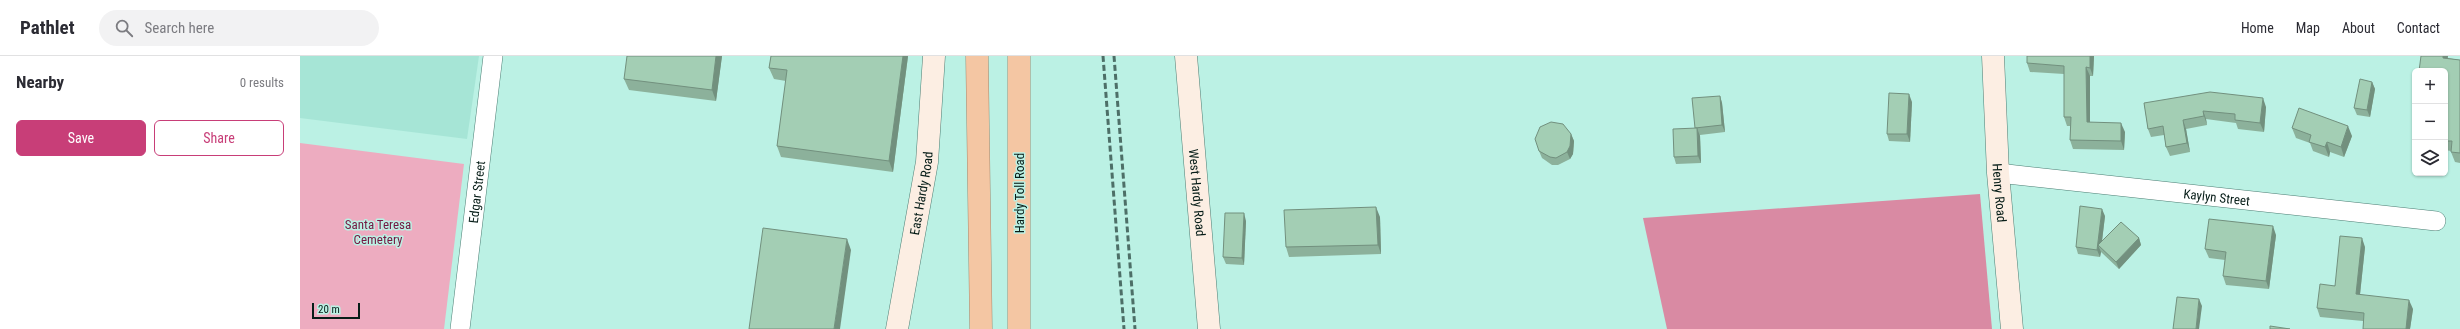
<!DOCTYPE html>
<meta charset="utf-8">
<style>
body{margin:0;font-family:"Roboto Condensed",sans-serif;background:#f2f2f3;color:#2b2b33}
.controls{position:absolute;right:12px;top:12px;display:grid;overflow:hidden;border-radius:6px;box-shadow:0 1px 3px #0004}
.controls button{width:36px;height:36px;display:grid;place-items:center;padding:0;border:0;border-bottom:1px solid #e1e1e2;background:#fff;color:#2b2b33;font:20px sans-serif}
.scale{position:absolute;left:12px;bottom:10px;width:48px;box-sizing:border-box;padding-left:4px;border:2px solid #071d18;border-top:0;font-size:11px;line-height:14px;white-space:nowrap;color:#071d18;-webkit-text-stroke:3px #bbf1e4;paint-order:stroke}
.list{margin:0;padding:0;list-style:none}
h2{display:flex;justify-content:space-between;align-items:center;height:52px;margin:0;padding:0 16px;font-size:17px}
h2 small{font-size:13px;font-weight:400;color:#7c7c81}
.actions{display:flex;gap:8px;padding:12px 16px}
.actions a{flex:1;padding:9px 0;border:1px solid #c83e78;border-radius:6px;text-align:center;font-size:14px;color:#c83e78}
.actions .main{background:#c83e78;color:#fff}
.icon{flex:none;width:22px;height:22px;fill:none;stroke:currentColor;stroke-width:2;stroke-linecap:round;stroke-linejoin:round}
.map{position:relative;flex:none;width:2160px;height:273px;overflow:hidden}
header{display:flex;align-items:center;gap:24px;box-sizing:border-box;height:56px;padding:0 20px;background:#fff;border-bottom:1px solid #e1e1e2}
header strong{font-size:19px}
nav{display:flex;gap:22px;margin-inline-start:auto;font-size:14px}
.search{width:280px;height:36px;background:#f2f2f3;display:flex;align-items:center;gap:10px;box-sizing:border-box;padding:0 14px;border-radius:22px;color:#7c7c81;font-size:15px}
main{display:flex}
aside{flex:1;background:#fff}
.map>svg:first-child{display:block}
.built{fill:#a6e5d6}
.green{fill:#edacc0}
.forest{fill:#d98aa3}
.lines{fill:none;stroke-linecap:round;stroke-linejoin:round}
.street-casing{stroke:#4c7e74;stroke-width:20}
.secondary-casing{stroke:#4c7e74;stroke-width:23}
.highway-casing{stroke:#a18b72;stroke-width:23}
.street{stroke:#fff;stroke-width:19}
.secondary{stroke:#fceee3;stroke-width:22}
.highway{stroke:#f4c6a3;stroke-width:22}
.rail{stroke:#4d6f67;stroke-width:3;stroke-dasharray:6 3;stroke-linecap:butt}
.wall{fill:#8cb19b}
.shaded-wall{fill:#72907e}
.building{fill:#a3ceb4;stroke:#72907e}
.labels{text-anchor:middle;stroke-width:3;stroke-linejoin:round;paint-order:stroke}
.street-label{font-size:13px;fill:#071d18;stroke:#bbf1e4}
.park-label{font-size:13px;fill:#741741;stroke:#bbf1e4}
</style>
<header>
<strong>Pathlet</strong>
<div class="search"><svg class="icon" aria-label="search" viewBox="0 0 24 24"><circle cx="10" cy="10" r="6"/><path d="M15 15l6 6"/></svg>Search here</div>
<nav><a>Home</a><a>Map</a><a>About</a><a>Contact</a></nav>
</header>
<main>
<aside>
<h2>Nearby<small>0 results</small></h2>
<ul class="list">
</ul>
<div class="actions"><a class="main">Save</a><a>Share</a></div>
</aside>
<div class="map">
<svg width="2160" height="273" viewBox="0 0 2160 273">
<rect width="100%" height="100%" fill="#bbf1e4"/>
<polygon class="built" points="0,0 179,0 167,83 0,62"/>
<polygon class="green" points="0,87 164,108 144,273 0,273"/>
<polygon class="forest" points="1680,138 1692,273 1367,273 1343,162"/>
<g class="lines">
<g class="street-casing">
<g id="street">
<path id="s1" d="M1698,117L2136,165"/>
<path id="s2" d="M160,273L193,0"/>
</g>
</g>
<g class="secondary-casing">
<g id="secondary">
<path id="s3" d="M886,0L909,273"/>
<path id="s4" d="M1693,0L1698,117L1712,273"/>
<path id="s5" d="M597,273L627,106L634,0"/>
</g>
</g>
<g class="highway-casing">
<g id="highway">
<polyline points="677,0 681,273"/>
<polyline points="719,0 719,273"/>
</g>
</g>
<use href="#street" class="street"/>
<use href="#secondary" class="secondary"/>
<use href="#highway" class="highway"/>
<g class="rail">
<polyline points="803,0 824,273"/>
<polyline points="814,0 835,273"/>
</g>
</g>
<g class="wall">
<polygon points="422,0 416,45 329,34 324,23"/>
<polygon points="471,0 608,0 593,116 481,101 477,90 486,25 474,23 469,12"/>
<polygon points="1727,0 1794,0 1793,20 1790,20 1790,66 1825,76 1824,94 1773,93 1770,84 1770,70 1767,70 1764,61 1764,18 1730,16 1727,7"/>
<polygon points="2148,2 2160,4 2160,107 2155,106 2151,96 2151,95 2145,94 2145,15"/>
<polygon points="2072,26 2075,33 2070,61 2057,59 2054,52"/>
<polygon points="1420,40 1422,47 1425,76 1400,79 1401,107 1376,108 1374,101"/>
<polygon points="1612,46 1610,86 1589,85 1587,78"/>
<polygon points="1844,47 1966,51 1964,76 1938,73 1936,67 1906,63 1907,69 1886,73 1890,96 1870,100 1866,91 1864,79 1851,81 1848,73"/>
<polygon points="1992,72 2052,80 2044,101 2030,96 2029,101 2013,95 2010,87 1996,82"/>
<polygon points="1271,78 1274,85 1273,98 1270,103 1258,109 1252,109 1242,102 1239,95"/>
<polygon points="1805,160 1802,186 1839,182 1841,189 1819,213 1801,196 1800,201 1778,198 1776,191"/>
<polygon points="1080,161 1081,198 989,201 986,191"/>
<polygon points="946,165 944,209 926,208 923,201"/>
<polygon points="1976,179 1969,233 1926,229 1923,220 1925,204 1909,202 1905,193"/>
<polygon points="2065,191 2060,239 2113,253 2110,273 2063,273 2063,265 2020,261 2017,252"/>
</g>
<g class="shaded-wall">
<polygon points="416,0 422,0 416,45 412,34"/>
<polygon points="603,0 608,0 593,116 589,105"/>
<polygon points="1790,0 1794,0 1793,20 1790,12"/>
<polygon points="2143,0 2148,0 2147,12 2143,2"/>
<polygon points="1786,11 1790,20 1790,75 1787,66"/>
<polygon points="2072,26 2075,33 2070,61 2067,54"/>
<polygon points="1609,38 1612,46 1610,86 1607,78"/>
<polygon points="1420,40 1422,47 1425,76 1422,69"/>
<polygon points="1963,42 1966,51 1964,76 1960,67"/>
<polygon points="1903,55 1906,63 1907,69 1904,60"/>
<polygon points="1883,64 1886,73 1890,96 1887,87"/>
<polygon points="1821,67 1825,76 1824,94 1821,85"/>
<polygon points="2048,70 2052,80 2044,101 2041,91"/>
<polygon points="1397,72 1400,80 1401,107 1398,100"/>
<polygon points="1271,78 1274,85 1273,98 1270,103 1267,96"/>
<polygon points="2027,86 2030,96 2029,101 2025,91"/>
<polygon points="1076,151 1080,161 1081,198 1078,189"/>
<polygon points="1802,153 1805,160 1801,192 1798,189 1801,196 1800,201 1797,194"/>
<polygon points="944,157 946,165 944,209 942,202"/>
<polygon points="1973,170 1976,179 1969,233 1966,225"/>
<polygon points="1839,182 1841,189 1819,213 1816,206"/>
<polygon points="2062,182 2065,191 2059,247 2056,238"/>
<polygon points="547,183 551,194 540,273 534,273"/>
<polygon points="1899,243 1902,250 1899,273 1896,273"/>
<polygon points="2109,244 2113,253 2110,273 2106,273"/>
</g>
<g class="building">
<polygon points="327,0 416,0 412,34 324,23"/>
<polygon points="471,0 603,0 589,105 477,90 487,14 469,12"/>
<polygon points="1727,0 1790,0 1790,12 1786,11 1787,66 1821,67 1821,85 1770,84 1771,61 1764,61 1764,10 1727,7"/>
<polygon points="2121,0 2143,0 2143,2 2160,4 2160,97 2151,96 2152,85 2145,85 2145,39 2146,27 2145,27 2145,15 2119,15"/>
<polygon points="2060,23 2072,26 2067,54 2054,52"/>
<polygon points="1910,36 1963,42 1960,67 1935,64 1935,58 1903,55 1904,60 1883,64 1887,87 1866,91 1863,70 1848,73 1844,47"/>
<polygon points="1589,37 1609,38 1607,78 1587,78"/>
<polygon points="1420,40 1422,69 1395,72 1392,42"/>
<polygon points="1999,52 2048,70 2041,91 2027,86 2025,91 2009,86 2011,79 1992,72"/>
<polygon points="1251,66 1263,68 1271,78 1270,90 1267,96 1256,102 1250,101 1239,95 1235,83 1240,71"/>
<polygon points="1397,72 1398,100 1374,101 1373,73"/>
<polygon points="1780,150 1802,153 1797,194 1776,191"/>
<polygon points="1076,151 1078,189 986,191 984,154"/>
<polygon points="925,157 944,157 942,202 923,201"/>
<polygon points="1909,163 1973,170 1966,225 1923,220 1926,196 1905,193"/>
<polygon points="1821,166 1839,182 1816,206 1798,189"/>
<polygon points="463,172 547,183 534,273 449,273"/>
<polygon points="2040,180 2062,182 2056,238 2109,244 2106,273 2063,273 2064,257 2017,252 2020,228 2035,230"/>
<polygon points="1877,241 1899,243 1896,273 1873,273"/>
<polygon points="1970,270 1990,273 1970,273"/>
</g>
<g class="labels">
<g class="street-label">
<text dy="5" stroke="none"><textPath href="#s2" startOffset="138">Edgar Street</textPath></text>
<text dy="5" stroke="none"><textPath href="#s5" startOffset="138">East Hardy Road</textPath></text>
<text transform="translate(719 137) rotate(-90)" y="5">Hardy Toll Road</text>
<text dy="5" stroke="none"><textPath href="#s3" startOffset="137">West Hardy Road</textPath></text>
<text dy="5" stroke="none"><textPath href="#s4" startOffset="137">Henry Road</textPath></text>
<text dy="5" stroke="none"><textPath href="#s1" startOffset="220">Kaylyn Street</textPath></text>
</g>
<g class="park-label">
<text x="78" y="173">Santa Teresa<tspan x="78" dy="15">Cemetery</tspan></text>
</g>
</g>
</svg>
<div class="controls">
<button>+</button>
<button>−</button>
<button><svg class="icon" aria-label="layers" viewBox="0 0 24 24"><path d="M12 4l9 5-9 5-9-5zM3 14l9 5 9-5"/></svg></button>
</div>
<div class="scale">20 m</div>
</div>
</main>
